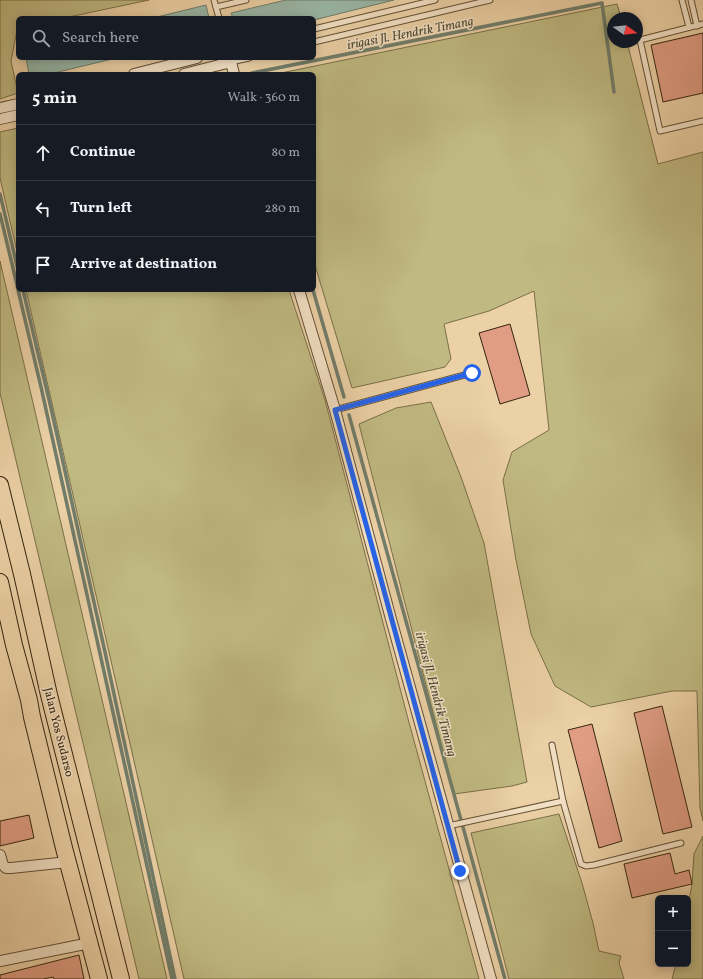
<!DOCTYPE html>
<html lang="en">
<head>
<meta charset="utf-8">
<style>
	body { margin:0; font-family:Vollkorn,serif; background:#242831; color:#f1f3f6 }
	.controls { position:absolute; right:12px; bottom:12px; display:grid; overflow:hidden; border-radius:6px; box-shadow:0 2px 10px #0003 }
	.controls button { width:36px; height:36px; display:grid; place-items:center; padding:0; border:0; border-bottom:1px solid #363941; background:#171b24; color:#f1f3f6; font:20px sans-serif }
	.compass { position:absolute; left:607px; top:12px; width:36px; height:36px; border-radius:50%; background:#171b24; box-shadow:0 2px 10px #0003; rotate:105deg }
	.stop { position:absolute; width:12px; height:12px; margin:-9px; border:3px solid #2563eb; border-radius:50%; background:#fff }
	.stop.end { background:#2563eb; border-color:#fff; box-shadow:0 1px 4px #0008 }
	.list { margin:0; padding:0; list-style:none }
	h2 { display:flex; justify-content:space-between; align-items:center; height:52px; margin:0; padding:0 16px; font-size:17px }
	h2 small { font-size:13px; font-weight:400; color:#9ea1a6 }
	.list li { display:grid; grid-template-columns:26px 1fr auto; gap:12px; align-items:center; box-sizing:border-box; height:56px; padding:0 16px; border-top:1px solid #363941 }
	.list b { display:block; font-size:15px; white-space:nowrap }
	.list em { font-size:13px; font-style:normal; color:#9ea1a6 }
	.icon { flex:none; width:22px; height:22px; fill:none; stroke:currentColor; stroke-width:2; stroke-linecap:round; stroke-linejoin:round }
	.map { position:relative; flex:none; width:703px; height:979px; overflow:hidden }
	.search { position:absolute; background:#171b24; box-shadow:0 2px 10px #0003; left:16px; top:16px; width:300px; height:44px; display:flex; align-items:center; gap:10px; box-sizing:border-box; padding:0 14px; border-radius:6px; color:#9ea1a6; font-size:15px }
	.panel { position:absolute; background:#171b24; box-shadow:0 2px 10px #0003; left:16px; top:72px; width:300px; height:220px; border-radius:6px }
	.map>svg:first-child { display:block }
	.green { fill:#c0b981; stroke:#7a6f48 }
	.water { fill:#99b7a7; stroke:#717d6a }
	.lines { fill:none; stroke-linecap:round; stroke-linejoin:round }
	.stream { stroke:#717d6a; stroke-width:3.5 }
	.building { fill:#e09d84; stroke:#35250e }
	.lane-casing { stroke:#635034; stroke-width:7 }
	.street-casing { stroke:#635034; stroke-width:12 }
	.primary-casing { stroke:#35250e; stroke-width:18 }
	.lane { stroke:#f3e1c5; stroke-width:5 }
	.street { stroke:#f3e1c5; stroke-width:10 }
	.primary { stroke:#ecd1a6; stroke-width:16 }
	.route { stroke:#2563eb; stroke-width:5 }
	.labels { text-anchor:middle; stroke-width:3; stroke-linejoin:round; paint-order:stroke }
	.street-label { font-size:12px; fill:#35250e; stroke:#f3e1c5 }
	.water-label { font-size:13px; font-style:italic; fill:#4e4a34; stroke:#f3e1c5 }
</style>
</head>
<body>
<div class="map">
<svg width="703" height="979" viewBox="0 0 703 979">
	<rect width="100%" height="100%" fill="#ecd1a6"/>
	<filter id="stains"><feTurbulence type="fractalNoise" baseFrequency=".005" numOctaves="4"/><feColorMatrix values="0 0 0 0 .2 0 0 0 0 .09 0 0 0 0 .02 0 0 0 .5 -.17"/></filter>
	<radialGradient id="worn" r=".72"><stop offset=".6" stop-color="#630" stop-opacity="0"/><stop offset="1" stop-color="#630" stop-opacity=".3"/></radialGradient>
	<g class="green">
		<path d="M0,0H149L64,18H18V29L17,30L11,61L18,93L0,99Z"/>
		<path d="M617,4L621,18H613V42H627L658,164L703,152V821L700,808L697,691H672L591,707L555,686L531,634L516,560L503,480L512,452L549,430L534,291L489,311L444,324L451,359L445,367L352,388L314,262V74H276Z"/>
		<path d="M18,128V256L0,178V132Z"/>
		<path d="M0,261L167,979H139L0,393Z"/>
		<path d="M26,290H289L325,400L407,715L479,979H184Z"/>
		<path d="M431,402L461,477L484,543L527,782L512,786L454,794L359,424L396,408Z"/>
		<path d="M559,814L582,883L593,923L599,951L621,956L619,963L624,979H509L471,833Z"/>
		<path d="M703,836V979H672L676,964H688V906L692,884L694,854Z"/>
	</g>
	<g class="water">
		<path d="M286,0H394L314,20V18H233L231,13Z"/>
		<path d="M206,5L209,18H153Z"/>
		<path d="M26,58H116L50,74H29Z"/>
	</g>
	<g class="lines">
		<g class="stream">
			<path d="M252,74V73L602,3L614,92"/>
			<path d="M0,194L18,270"/>
			<path d="M0,214L18,289"/>
			<path d="M18,290L41,387L172,979"/>
			<path d="M23,290L51,408L105,652L175,979"/>
			<path d="M313,290L344,397"/>
			<path d="M349,415L505,979"/>
		</g>
	</g>
	<g class="building">
		<path d="M703,33V93L663,102L651,45Z"/>
		<path d="M510,324L530,395L500,404L479,333Z"/>
		<path d="M662,706L692,827L663,834L634,713Z"/>
		<path d="M592,724L622,841L599,848L568,730Z"/>
		<path d="M29,815L34,838L0,846V821Z"/>
		<path d="M670,853L675,874L689,870L692,884L632,898L624,864Z"/>
		<path d="M79,955L84,979H54L53,977L43,979H0V975Z"/>
	</g>
	<g class="lines">
		<g class="lane-casing">
			<g id="lane">
				<path d="M214,0L219,18"/>
				<path d="M682,0L689,27"/>
				<path d="M691,0L697,26"/>
				<path d="M216,7L246,0"/>
				<path d="M703,24L640,40L660,131L703,121"/>
				<path d="M314,29L435,0"/>
				<path d="M314,42L490,0"/>
				<path d="M231,62L249,58"/>
				<path d="M335,410L472,373"/>
				<path d="M552,745L563,801L581,864L586,866L594,865L681,843"/>
				<path d="M448,826L563,801"/>
			</g>
		</g>
		<g class="street-casing">
			<g id="street">
				<path d="M230,58L234,74"/>
				<path d="M134,74L197,58"/>
				<path d="M184,74L231,62"/>
				<path d="M0,108L18,104"/>
				<path d="M0,119L18,115"/>
				<path d="M299,290L335,410L391,619L491,979"/>
				<path d="M0,855L3,865L6,868H11L68,862"/>
				<path d="M0,961L90,943"/>
			</g>
		</g>
		<g class="primary-casing">
			<g id="primary">
				<path d="M0,485L22,574L49,695L121,979"/>
				<path d="M0,582L14,645L29,700L32,717L64,848L99,979"/>
			</g>
		</g>
		<use href="#lane" class="lane"/>
		<use href="#street" class="street"/>
		<use href="#primary" class="primary"/>
	</g>
	<g class="lines">
		<path class="route" d="M460,871L335,410L472,373"/>
	</g>
	<g class="labels">
		<g class="street-label">
			<text transform="translate(59 732) rotate(76)" y="4">Jalan Yos Sudarso</text>
		</g>
		<g class="water-label">
			<text transform="translate(410 32) rotate(-11)" y="5">irigasi Jl. Hendrik Timang</text>
			<text transform="translate(437 694) rotate(75)" y="5">irigasi Jl. Hendrik Timang</text>
		</g>
	</g>
	<rect width="100%" height="100%" filter="url(#stains)"/>
	<rect width="100%" height="100%" fill="url(#worn)"/>
</svg>
<div class="controls">
<button>+</button>
<button>−</button>
</div>
<svg class="compass" viewBox="-18 -18 36 36"><path d="M0-13l5 13h-10z" fill="#e53935"/><path d="M0 13l5-13h-10z" fill="#9ea1a6"/></svg>
<div class="stop" style="left:472px;top:373px"></div>
<div class="stop end" style="left:460px;top:871px"></div>
<div class="search"><svg class="icon" aria-label="search" viewBox="0 0 24 24"><circle cx="10" cy="10" r="6"/><path d="M15 15l6 6"/></svg>Search here</div>
<section class="panel">
<h2>5 min<small>Walk · 360 m</small></h2>
<ul class="list">
<li><svg class="icon" aria-label="ahead" viewBox="0 0 24 24"><path d="M12 20V5M6 11l6-6 6 6"/></svg><div><b>Continue</b></div><em>80 m</em></li>
<li><svg class="icon" aria-label="left" viewBox="0 0 24 24"><path d="M17 20v-9H6M10 6l-5 5 5 5"/></svg><div><b>Turn left</b></div><em>280 m</em></li>
<li><svg class="icon" aria-label="arrive" viewBox="0 0 24 24"><path d="M6 21V4h12l-3 4 3 4H6"/></svg><div><b>Arrive at destination</b></div></li>
</ul>
</section>
</div>
</body>
</html>
